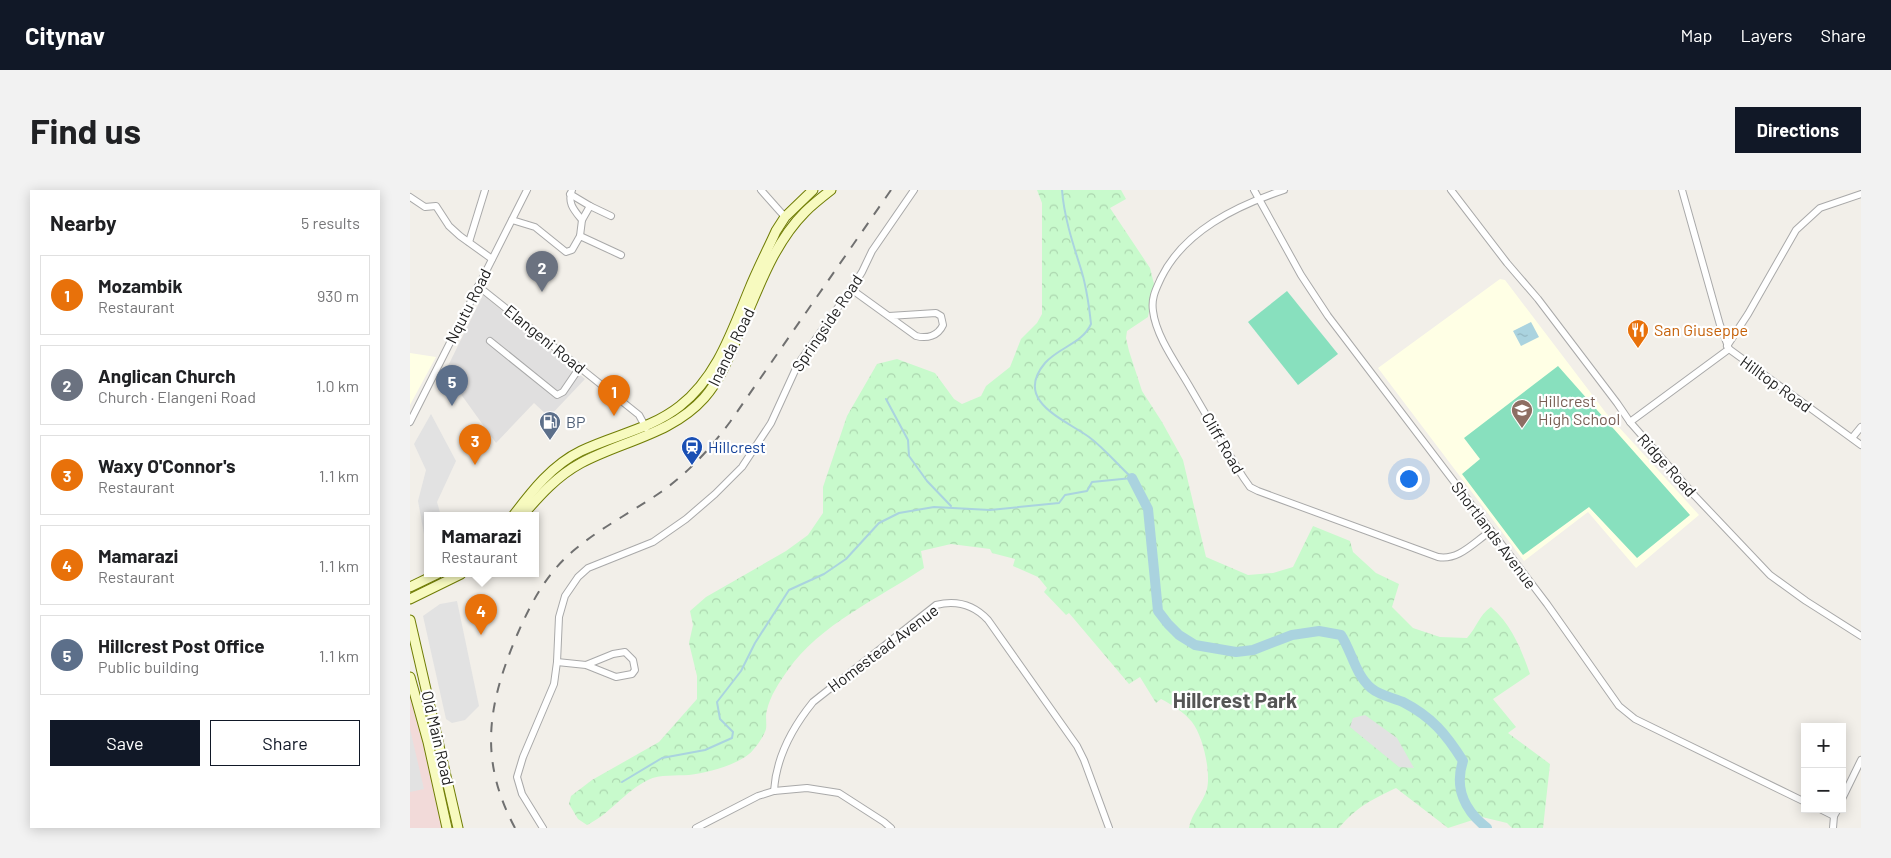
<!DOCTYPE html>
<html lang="en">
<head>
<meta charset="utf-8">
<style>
	body { margin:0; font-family:Barlow,sans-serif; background:#f2f2f2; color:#202124 }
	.controls { position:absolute; right:15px; bottom:15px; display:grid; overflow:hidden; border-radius:0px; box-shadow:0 2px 12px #0003 }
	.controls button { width:45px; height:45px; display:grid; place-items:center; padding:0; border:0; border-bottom:1px solid #e0e0e0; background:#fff; color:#202124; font:25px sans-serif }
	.you { position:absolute; left:998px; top:288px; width:18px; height:18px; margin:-12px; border:4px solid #fff; border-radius:50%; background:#1a73e8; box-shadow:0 0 0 8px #1a73e833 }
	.badge { display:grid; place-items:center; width:32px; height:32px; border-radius:50%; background:#111827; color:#fff; font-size:16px; font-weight:700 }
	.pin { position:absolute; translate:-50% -41px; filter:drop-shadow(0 1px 2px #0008) }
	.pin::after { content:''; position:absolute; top:26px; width:18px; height:15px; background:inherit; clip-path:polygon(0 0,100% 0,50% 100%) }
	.popup { position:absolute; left:14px; top:322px; width:115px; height:65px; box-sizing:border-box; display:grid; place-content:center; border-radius:0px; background:#fff; filter:drop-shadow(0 1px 4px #0005); font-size:16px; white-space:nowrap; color:#757577 }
	.popup b { font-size:19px; color:#202124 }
	.popup::after { content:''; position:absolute; left:50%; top:100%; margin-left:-10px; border:10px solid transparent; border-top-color:#fff }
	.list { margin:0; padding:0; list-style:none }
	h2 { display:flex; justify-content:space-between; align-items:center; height:65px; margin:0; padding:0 20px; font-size:21px }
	h2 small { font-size:16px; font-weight:400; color:#757577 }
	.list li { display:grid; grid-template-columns:32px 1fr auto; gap:15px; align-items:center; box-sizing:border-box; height:80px; margin:0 10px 10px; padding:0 10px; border:1px solid #e0e0e0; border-radius:0px }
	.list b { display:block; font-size:19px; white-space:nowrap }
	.list p { margin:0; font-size:16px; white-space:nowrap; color:#757577 }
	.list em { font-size:16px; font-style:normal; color:#757577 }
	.actions { display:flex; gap:10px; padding:15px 20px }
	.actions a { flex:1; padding:11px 0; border:1px solid #111827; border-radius:0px; text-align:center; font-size:18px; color:#111827 }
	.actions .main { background:#111827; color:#fff }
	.map { position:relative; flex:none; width:1451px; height:638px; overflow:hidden; border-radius:0px }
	header { display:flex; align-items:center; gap:30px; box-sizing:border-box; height:70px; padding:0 25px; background:#111827; color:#fff }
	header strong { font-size:24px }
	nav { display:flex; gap:28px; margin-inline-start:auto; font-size:18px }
	.intro { display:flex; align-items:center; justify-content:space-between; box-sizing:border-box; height:120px; padding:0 30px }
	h1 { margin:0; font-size:35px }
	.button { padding:12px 22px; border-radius:0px; background:#111827; color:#fff; font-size:18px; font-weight:700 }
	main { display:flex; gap:30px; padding:0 30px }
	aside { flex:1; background:#fff; border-radius:0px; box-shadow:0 2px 12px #0003 }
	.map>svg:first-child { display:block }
	.residential { fill:#e0dfdf }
	.commercial { fill:#f2dad9 }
	.education { fill:#ffffe5 }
	.park { fill:url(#park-crowns) }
	.pitch { fill:#88e0be }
	.parking { fill:#e2e2e2 }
	.water { fill:url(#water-ripples) }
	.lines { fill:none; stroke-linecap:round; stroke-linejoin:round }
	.stream { stroke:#aad3df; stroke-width:2 }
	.river { stroke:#aad3df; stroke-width:10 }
	.minor-casing { stroke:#a9a9a9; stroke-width:8 }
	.secondary-casing { stroke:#707d05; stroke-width:11 }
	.minor { stroke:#fff; stroke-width:6 }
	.secondary { stroke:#f7fabf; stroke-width:9 }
	.rail { stroke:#707070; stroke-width:2; stroke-dasharray:10 10; stroke-linecap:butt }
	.labels { text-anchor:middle; stroke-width:4.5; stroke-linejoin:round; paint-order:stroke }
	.street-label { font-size:16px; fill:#222; stroke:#fff }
	.food-label { font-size:16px; fill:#c56008; stroke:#fff; text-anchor:start }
	.education-label { font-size:16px; fill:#785e54; stroke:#fff; text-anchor:start }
	.service-label { font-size:16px; fill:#4e5e75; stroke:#fff; text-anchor:start }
	.transit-label { font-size:16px; fill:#164399; stroke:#fff; text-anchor:start }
	.district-label { font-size:21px; font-weight:bold; fill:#555; stroke:#fff }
</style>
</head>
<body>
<header>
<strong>Citynav</strong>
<nav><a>Map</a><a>Layers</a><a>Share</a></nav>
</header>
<div class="intro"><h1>Find us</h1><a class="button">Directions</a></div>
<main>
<aside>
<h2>Nearby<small>5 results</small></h2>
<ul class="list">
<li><span class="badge" style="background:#e8710a">1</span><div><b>Mozambik</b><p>Restaurant</p></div><em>930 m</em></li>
<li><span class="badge" style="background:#6b7280">2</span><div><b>Anglican Church</b><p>Church · Elangeni Road</p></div><em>1.0 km</em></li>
<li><span class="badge" style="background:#e8710a">3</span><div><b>Waxy O'Connor's</b><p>Restaurant</p></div><em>1.1 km</em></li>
<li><span class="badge" style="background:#e8710a">4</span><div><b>Mamarazi</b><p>Restaurant</p></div><em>1.1 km</em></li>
<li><span class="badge" style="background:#5c6f8a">5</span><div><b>Hillcrest Post Office</b><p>Public building</p></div><em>1.1 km</em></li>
</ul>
<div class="actions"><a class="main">Save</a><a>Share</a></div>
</aside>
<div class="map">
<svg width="1451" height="638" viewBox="0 0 1451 638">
	<defs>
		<pattern id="park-crowns" width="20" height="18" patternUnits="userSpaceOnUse" patternTransform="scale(1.25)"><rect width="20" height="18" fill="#c8facc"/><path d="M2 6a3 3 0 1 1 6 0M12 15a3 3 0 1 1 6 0" fill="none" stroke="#acd6af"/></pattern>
		<pattern id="water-ripples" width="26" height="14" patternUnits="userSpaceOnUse" patternTransform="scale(1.25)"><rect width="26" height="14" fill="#aad3df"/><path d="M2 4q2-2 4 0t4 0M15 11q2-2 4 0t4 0" fill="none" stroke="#92b5bf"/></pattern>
	</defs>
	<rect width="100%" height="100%" fill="#f2efe9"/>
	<path class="residential" d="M73,105L175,189L139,227L124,213L86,253L35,182Z"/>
	<path class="commercial" d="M0,487L37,638H0Z"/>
	<g class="education">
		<path d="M1090,89L1095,90L1196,223L1289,325L1226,378L1178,322L1114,371L968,178Z"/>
		<path d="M0,163L26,167L0,215Z"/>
	</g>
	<path class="park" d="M627,0H711L716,9L700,18L740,78L744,94L738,127L717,141L716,148L719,161L732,201L752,232L773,270L796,367L838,385L863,383L883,377L903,336L940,351L943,362L966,383L989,394L982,417L1003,438L1030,447L1057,448C1067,437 1069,425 1081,417C1102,435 1111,459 1120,484L1083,509L1106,537L1098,543L1140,574L1133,638H1102L1097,633L1072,627L1038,638L986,598C963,609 946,617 929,638H779C781,624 793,613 797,599C801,582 793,546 782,532C775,523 761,514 751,509L746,513L730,487L719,494L659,423L656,425L634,402L637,398L628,387L603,376L605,369L582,363L580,359L541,354L511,361L514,378C469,408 409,435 378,480C370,491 360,506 357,520C355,526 357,533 356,539C354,546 345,559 339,564C326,575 297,583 279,585C266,586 250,584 238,590C215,601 200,624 177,635L168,629L159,614L161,606L182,590L249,552L287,509V486L279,453L283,435L280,421L296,407L376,361L398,345L413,323V297L437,226L467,174L487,169L525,183L544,209L552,214L571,206L576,196L600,177L611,149L627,133L632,124V13Z"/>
	<g class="pitch">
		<path d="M877,101L928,164L888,195L838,132Z"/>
		<path d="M1148,176L1280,325L1227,368L1179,317L1113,365L1052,284L1070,269L1054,248Z"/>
	</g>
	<g class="parking">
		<path d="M21,224L46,271L27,312L31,326H17V343L14,344L8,311L16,280L4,254Z"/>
		<path d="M47,411L69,516L55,530L42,533L36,529L13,426L30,414Z"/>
		<path d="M955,525L987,548L1004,578L989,577L940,537L943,528Z"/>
		<path d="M0,539L14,599L0,602Z"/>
	</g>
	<path class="water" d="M1121,132L1129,147L1111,156L1103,141Z"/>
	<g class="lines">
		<g class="stream">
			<path d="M652,0C654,26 662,51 670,76C676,94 679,115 681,134C672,154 649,157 635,173C603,211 654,229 679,247C694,258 707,274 721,287"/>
			<path d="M476,209L498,250L499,266L517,291L541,316"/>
			<path d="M212,592L252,568L295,560L322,548L323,542L310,529L307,512L331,481L345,453L379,400L414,384L436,369L469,333L489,323L524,317L580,320L649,313L655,305L677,301L682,292L722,288"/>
		</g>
		<path class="river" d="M722,288L738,319L748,421L758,434L769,445L785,455L826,462L843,460L882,445L909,441L931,445C942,462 945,484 961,498C969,505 983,508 993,512C1022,527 1036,544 1053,571C1044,598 1055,621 1077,638"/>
		<g class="minor-casing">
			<g id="minor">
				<path d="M162,0C157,13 164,20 172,30"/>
				<path d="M351,0L375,27"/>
				<path d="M844,0L891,85L918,126L1137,414L1209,516L1225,529L1395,612"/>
				<path d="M874,0C826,16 774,41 751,88C746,99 741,108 743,121C746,147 768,176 781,199C798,228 815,258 833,287L840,297L848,301L1028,367C1049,371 1065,351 1081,341"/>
				<path d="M1041,0L1097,73L1128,109L1207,213L1220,232L1285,306L1360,385L1396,411L1451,446"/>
				<path d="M1272,0L1310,135L1319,159L1451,255"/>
				<path d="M160,4L180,16L201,26"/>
				<path d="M0,7L15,17L26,16L39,36L50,46L82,69"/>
				<path d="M102,30L125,37L156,62L162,60L170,46L211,65"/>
				<path d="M170,46L172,30L180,16"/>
				<path d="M59,52L75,0"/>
				<path d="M68,96L229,225L236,238"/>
				<path d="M441,99L506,146C517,149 528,146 533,135L531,126L526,123L479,126"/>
				<path d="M80,151L147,205L153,202L170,177"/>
				<path d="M1317,156L1338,124L1386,40L1410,18L1451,4"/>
				<path d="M0,232L117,0"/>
				<path d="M1220,232L1319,159"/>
				<path d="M1442,248L1451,237"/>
				<path d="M147,472L176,475L206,487L222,484L225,480L223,470L215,462L203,464L176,475"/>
				<path d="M364,601C366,567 382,538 403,512L526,415C546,410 564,415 578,430L667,556L674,570L699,638"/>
				<path d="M1432,609L1451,570"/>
				<path d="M1410,619L1424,626"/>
				<path d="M133,638L112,604L107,587L113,567L144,494L147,472L149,427L155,406L168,387L178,378L243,352L276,329L305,304L332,277L361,233L388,174L441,99L452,82L462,61L504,0"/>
				<path d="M286,638L348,606L364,601L397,598L429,603L474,632L481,638"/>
				<path d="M1423,638L1424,626L1428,619"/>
			</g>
		</g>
		<g class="secondary-casing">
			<g id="secondary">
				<path d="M103,326C122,301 142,275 171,261C204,245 241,239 270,216C307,187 322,141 339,100C347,80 357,61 366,41L375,27L403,0"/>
				<path d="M112,326C130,305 147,286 171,273C212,251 262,244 294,208C310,190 319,167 328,145C347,103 362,55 395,22C403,14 412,7 421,0"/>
				<path d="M0,397L27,384"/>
				<path d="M0,409L51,384"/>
				<path d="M0,430L48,638"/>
				<path d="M0,487L18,552L37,638"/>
			</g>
		</g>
		<use href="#minor" class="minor"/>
		<use href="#secondary" class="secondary"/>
		<path class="rail" d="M105,638C68,569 78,514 107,445C121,413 136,384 163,361C190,338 222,322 251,302C278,283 300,259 320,232L481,0"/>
	</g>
	<defs>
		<g id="restaurant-pin" transform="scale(1.125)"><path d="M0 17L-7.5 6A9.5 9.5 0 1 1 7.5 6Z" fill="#e8710a" stroke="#fff"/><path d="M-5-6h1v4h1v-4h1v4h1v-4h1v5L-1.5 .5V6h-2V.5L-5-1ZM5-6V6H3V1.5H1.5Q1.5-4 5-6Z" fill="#fff"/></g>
		<g id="school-pin" transform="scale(1.125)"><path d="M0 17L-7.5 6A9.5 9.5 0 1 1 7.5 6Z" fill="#8d6e63" stroke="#fff"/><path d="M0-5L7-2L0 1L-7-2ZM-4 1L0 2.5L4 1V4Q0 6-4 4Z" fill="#fff"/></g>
		<g id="fuel-pin" transform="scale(1.125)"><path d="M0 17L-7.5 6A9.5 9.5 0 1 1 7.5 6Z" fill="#5c6f8a" stroke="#fff"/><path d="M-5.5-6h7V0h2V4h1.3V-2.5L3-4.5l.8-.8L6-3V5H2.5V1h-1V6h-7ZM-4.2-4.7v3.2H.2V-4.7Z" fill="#fff"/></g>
		<g id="station-pin" transform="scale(1.125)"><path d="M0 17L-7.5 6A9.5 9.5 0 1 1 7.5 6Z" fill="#1a4fb4" stroke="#fff"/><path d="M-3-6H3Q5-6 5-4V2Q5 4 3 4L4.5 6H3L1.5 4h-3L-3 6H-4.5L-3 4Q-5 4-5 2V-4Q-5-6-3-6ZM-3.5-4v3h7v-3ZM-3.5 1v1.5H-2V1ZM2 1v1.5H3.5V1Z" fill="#fff"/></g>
	</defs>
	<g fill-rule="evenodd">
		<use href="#restaurant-pin" x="1228" y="140"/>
		<use href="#school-pin" x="1112" y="220"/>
		<use href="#fuel-pin" x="140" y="232"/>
		<use href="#station-pin" x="282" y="257"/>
	</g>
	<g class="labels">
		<g class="street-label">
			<text transform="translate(58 116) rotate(-63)" y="6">Nqutu Road</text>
			<text transform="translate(417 133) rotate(-56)" y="6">Springside Road</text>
			<text transform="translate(135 149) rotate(39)" y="6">Elangeni Road</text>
			<text transform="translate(321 157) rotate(-64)" y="6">Inanda Road</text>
			<text transform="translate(1366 194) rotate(36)" y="6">Hilltop Road</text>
			<text transform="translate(813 253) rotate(60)" y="6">Cliff Road</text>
			<text transform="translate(1257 275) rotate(48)" y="6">Ridge Road</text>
			<text transform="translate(1084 345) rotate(53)" y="6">Shortlands Avenue</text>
			<text transform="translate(473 458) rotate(-37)" y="6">Homestead Avenue</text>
			<text transform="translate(28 548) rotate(77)" y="6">Old Main Road</text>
		</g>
		<g class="food-label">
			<text x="1244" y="146">San Giuseppe</text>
		</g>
		<g class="education-label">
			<text x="1128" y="217">Hillcrest<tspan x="1128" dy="18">High School</tspan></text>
		</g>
		<g class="service-label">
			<text x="156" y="238">BP</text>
		</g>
		<g class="transit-label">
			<text x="298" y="263">Hillcrest</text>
		</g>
		<g class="district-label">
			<text x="825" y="518">Hillcrest Park</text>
		</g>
	</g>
</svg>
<div class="controls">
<button>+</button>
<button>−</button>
</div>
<div class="you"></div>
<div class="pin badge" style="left:204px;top:226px;background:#e8710a">1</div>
<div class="pin badge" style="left:132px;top:102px;background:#6b7280">2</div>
<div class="pin badge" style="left:65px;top:275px;background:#e8710a">3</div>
<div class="pin badge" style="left:71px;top:445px;background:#e8710a">4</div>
<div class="popup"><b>Mamarazi</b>Restaurant</div>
<div class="pin badge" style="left:42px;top:216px;background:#5c6f8a">5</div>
</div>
</main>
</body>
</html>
